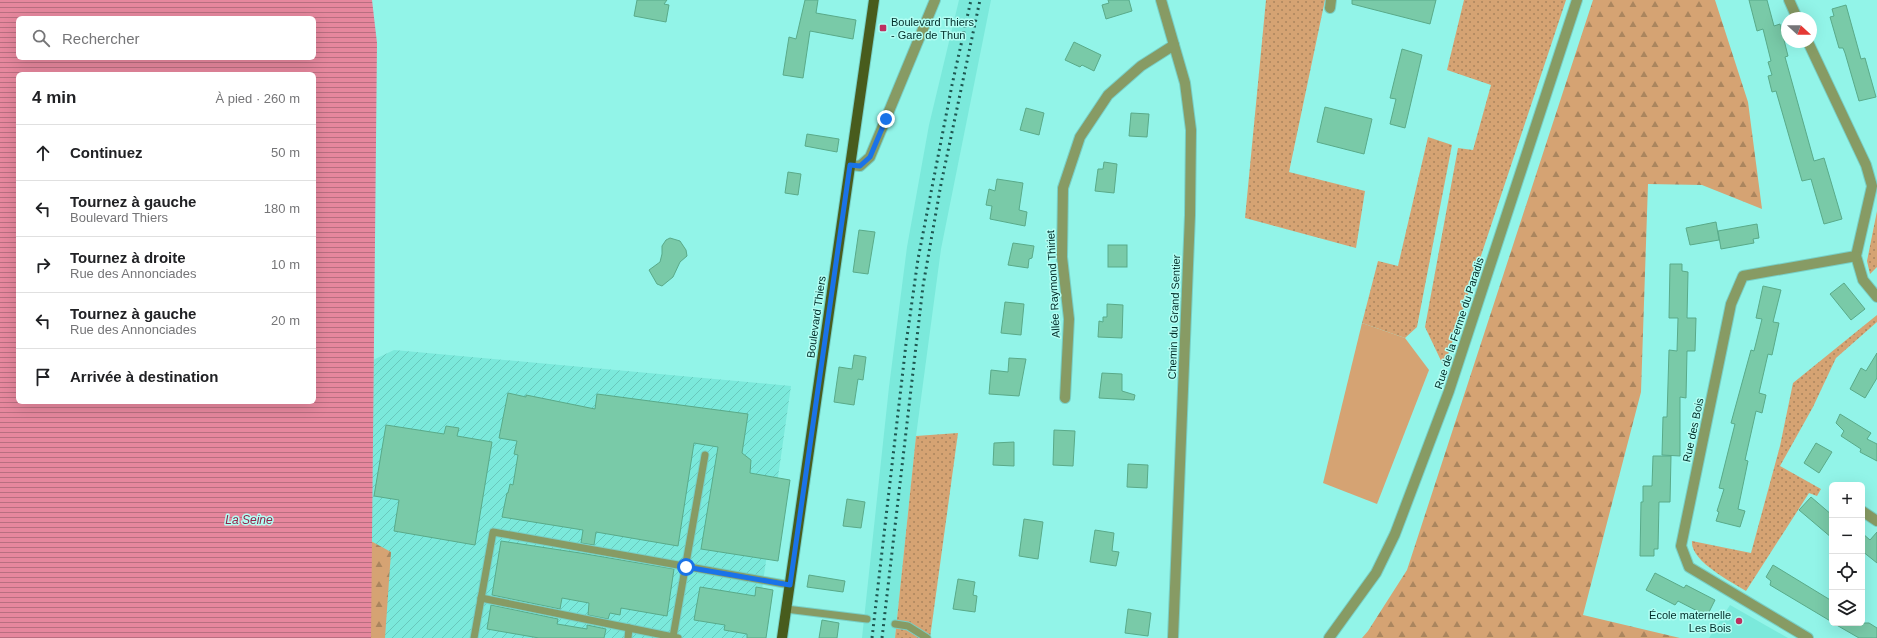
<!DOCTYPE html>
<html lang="fr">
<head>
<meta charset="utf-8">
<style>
	body { margin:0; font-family:Arial,sans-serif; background:#f2f2f2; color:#202124 }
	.controls { position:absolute; right:12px; bottom:12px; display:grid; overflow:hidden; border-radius:6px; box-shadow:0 4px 16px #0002 }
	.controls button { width:36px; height:36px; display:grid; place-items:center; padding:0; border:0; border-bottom:1px solid #e0e0e0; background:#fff; color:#202124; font:20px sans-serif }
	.compass { position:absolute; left:1781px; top:12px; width:36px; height:36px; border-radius:50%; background:#fff; box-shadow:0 4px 16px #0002; rotate:111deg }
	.stop { position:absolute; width:12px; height:12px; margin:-9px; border:3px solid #1a73e8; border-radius:50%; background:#fff }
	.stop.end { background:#1a73e8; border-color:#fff; box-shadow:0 1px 4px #0008 }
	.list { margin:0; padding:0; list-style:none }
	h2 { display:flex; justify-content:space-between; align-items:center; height:52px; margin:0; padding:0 16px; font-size:17px }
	h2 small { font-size:13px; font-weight:400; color:#757577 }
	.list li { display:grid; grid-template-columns:26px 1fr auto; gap:12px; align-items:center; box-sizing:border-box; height:56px; padding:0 16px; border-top:1px solid #e0e0e0 }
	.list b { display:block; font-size:15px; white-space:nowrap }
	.list p { margin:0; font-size:13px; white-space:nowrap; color:#757577 }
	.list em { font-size:13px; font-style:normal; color:#757577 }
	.icon { flex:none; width:22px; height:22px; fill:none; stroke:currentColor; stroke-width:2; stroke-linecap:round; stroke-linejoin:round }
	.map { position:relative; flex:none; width:1877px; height:638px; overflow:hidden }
	.search { position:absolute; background:#fff; box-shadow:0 4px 16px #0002; left:16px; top:16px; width:300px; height:44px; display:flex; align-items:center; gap:10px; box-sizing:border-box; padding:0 14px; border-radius:6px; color:#757577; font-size:15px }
	.panel { position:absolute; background:#fff; box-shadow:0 4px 16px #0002; left:16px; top:72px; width:300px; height:332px; border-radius:6px }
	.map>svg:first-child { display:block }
	.built { fill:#7be9db }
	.industrial { fill:url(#industrial-furrows) }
	.grass { fill:url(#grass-dots) }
	.forest { fill:url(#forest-firs) }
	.garden { fill:#d5a373 }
	.water { fill:url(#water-rules); fill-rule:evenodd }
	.building { fill:#79caa8; stroke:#59aa89 }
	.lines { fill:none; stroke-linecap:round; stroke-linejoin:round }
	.lane-casing { stroke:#78d0c6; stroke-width:9 }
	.street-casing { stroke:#78d0c6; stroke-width:12 }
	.primary-casing { stroke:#78d0c6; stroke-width:12 }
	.lane { stroke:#879b64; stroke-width:7 }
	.street { stroke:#879b64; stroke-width:10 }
	.primary { stroke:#485c1d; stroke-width:10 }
	.rail { stroke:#1e5650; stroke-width:3; stroke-dasharray:2 4; stroke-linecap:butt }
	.route { stroke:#1a73e8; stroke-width:5 }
	.poi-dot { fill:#bd2f60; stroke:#b2fef3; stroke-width:1.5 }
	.labels { text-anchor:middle; stroke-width:3; stroke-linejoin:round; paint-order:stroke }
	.poi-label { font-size:11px; fill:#002d29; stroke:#b2fef3; text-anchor:start }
	.street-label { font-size:11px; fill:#002d29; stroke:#b2fef3 }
	.water-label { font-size:12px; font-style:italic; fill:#922349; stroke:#b2fef3 }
</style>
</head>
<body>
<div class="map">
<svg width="1877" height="638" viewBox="0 0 1877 638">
	<defs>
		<pattern id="industrial-furrows" width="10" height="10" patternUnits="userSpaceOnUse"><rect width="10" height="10" fill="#7be9db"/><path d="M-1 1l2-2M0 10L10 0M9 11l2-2" fill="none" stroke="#69c8bc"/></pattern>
		<pattern id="grass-dots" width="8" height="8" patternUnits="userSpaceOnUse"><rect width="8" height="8" fill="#d5a373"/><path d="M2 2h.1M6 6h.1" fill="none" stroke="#aa855e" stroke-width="1.8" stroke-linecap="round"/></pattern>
		<pattern id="forest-firs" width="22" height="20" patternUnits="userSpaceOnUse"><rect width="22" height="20" fill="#d5a373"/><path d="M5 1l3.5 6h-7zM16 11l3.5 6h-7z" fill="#aa855e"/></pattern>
		<pattern id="water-rules" width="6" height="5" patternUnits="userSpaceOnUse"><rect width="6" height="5" fill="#e6879d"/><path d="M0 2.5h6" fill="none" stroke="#b86f80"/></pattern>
	</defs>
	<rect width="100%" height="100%" fill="#92f4e8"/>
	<g class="built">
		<path d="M959,0H991L941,249L916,436L895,638H862L889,387L907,247L929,125Z"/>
		<path d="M1730,605L1788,638H1709Z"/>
	</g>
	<path class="industrial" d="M394,350L791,386L755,638H371L373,360Z"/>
	<g class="grass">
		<path d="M1266,0H1325L1289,172L1365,191L1356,248L1245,218Z"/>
		<path d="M1464,0H1566L1444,367L1425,327L1458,148L1473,150L1491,85L1447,70Z"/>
		<path d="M1428,137L1452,145L1417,327L1405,338L1362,323L1378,261L1398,266Z"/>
		<path d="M1877,211V267L1870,274L1867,261Z"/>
		<path d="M1877,315V322L1836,358L1813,407L1780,466L1821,489L1817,496L1809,493L1746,591C1732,582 1690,561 1692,541L1751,553L1780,446L1793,383Z"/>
		<path d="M958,433L930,638H895L916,436Z"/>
	</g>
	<g class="forest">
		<path d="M1593,0H1715L1748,102L1762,209L1702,185L1648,184L1641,392L1583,615L1680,638H1362L1368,631L1407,570Z"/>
		<path d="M358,534L391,552L385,638H357Z"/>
	</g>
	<path class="garden" d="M1362,323L1405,338L1429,370L1377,504L1323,483Z"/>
	<path class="water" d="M0,0H372L377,43L371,638H0ZM18,18H314V58H18ZM18,74H314V402H18Z"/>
	<g class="building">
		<path d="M637,0H667L664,4L669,5L666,22L634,16Z"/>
		<path d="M805,0H818L816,13L856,20L853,39L810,31L803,78L783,75L789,37L796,39Z"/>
		<path d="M1108,0H1129L1132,11L1106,19L1102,5L1109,3Z"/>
		<path d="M1352,0H1436L1430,24L1352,4Z"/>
		<path d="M1749,0H1767L1774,26L1780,24L1788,56L1785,57L1814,161L1824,158L1842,219L1824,224L1811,179L1802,181L1776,91L1772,92L1768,76L1772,75L1768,62L1771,61L1763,29L1757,31Z"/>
		<path d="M1846,5L1861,59L1865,58L1876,97L1859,101L1845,53L1843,48H1839L1830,17L1834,16L1832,9Z"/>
		<path d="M1074,42L1101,55L1094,71L1082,65L1080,67L1065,60Z"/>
		<path d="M1402,49L1422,55L1405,128L1390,124L1396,99L1390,98Z"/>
		<path d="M1325,107L1372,119L1364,154L1317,142Z"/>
		<path d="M1026,108L1044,113L1039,135L1020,130Z"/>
		<path d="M1131,113L1149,114L1147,137L1129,136Z"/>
		<path d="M807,134L839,139L837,152L805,146Z"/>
		<path d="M1104,162L1117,164L1114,193L1095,191L1098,169H1103Z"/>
		<path d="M788,172L801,174L798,195L785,193Z"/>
		<path d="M997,179L1023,183L1019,210L1027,212L1025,226L990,219L992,206L986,205L989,189L995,191Z"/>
		<path d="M1716,222L1719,240L1690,245L1686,228Z"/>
		<path d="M1757,224L1759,238L1753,239L1754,243L1721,249L1718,231Z"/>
		<path d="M859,230L875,232L868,274L853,272Z"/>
		<path d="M670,238L680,241L686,250L687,256L680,262L673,277L662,286L657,284L649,270L660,262L662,254V246L666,240Z"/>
		<path d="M1013,243L1034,246L1032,258L1029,259L1028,268L1008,265Z"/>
		<rect x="1108" y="245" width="19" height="22"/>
		<path d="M1670,264H1682V271L1688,272L1687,318H1696L1695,351H1687L1686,398L1680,397V456L1662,455L1663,417H1667L1669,350L1677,351L1678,318H1669Z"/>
		<path d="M1844,283L1865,309L1851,320L1830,294Z"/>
		<path d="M1763,286L1781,290L1773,322L1779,323L1772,355L1768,354L1759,393L1766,395L1762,413L1756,411L1745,460L1748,461L1738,509L1745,511L1740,527L1716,521L1719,512L1717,511L1724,489L1719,488L1735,424L1731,423L1751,350L1754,351L1762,319L1756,318Z"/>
		<path d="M1005,302L1024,304L1021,335L1001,333Z"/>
		<path d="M1107,304L1123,305L1122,338L1098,337L1099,321L1103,322V317H1107Z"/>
		<path d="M1877,353V378L1865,398L1850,389L1861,368L1866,371Z"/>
		<path d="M854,355L866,357L863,380L858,379L854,405L834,402L839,367L852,369Z"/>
		<path d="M1009,358L1026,359L1019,396L989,394L991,370L1008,372Z"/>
		<path d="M1102,373L1122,374V391L1135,395L1134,400L1099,398Z"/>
		<path d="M508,393L526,397V395L595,409L597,394L748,414L742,453L751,460L750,473L790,480L778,561L701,549L718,447L694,443L678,546L596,532L594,545L581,543L583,530L502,517L507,493H508L510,484L513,485L518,455L514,454L517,441L499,438Z"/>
		<path d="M1840,414L1871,433L1867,439L1877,444V461L1860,452L1861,449L1841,436L1844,431L1836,423Z"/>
		<path d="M386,425L444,434L446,426L459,428L457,436L492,442L475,545L394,531L399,500L374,496Z"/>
		<path d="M1054,430L1075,431L1073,466L1053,465Z"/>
		<path d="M1014,442V466L993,465L994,443Z"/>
		<path d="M1816,443L1832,452L1819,473L1804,463Z"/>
		<path d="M1653,456H1671L1670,502H1659L1658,549H1654V556H1640L1641,502H1643V486H1652Z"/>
		<path d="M1128,464L1148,465L1147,488L1127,487Z"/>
		<path d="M1811,497L1832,515V538L1799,510Z"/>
		<path d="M847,499L865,502L861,528L843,526Z"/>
		<path d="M1024,519L1043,522L1038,559L1019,556Z"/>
		<path d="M1095,530L1114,533L1112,551L1119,552L1116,566L1090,562Z"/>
		<path d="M1877,532V563L1862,551V533L1870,540Z"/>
		<path d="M501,541L580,553L674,569L667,616L621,608L620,615L610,613L608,619L588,615L589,603L562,598L560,609L492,595Z"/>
		<path d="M1773,565L1832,601V622L1770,585L1771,581L1766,577Z"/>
		<path d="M1655,573L1684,588L1686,585L1715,600L1707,616L1678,601L1675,605L1646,590Z"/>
		<path d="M809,575L845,581L843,592L807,587Z"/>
		<path d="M958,579L975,582L973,595L977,596L975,612L953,609Z"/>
		<path d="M700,587L755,596L756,587L773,590L766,638H747V634L724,630L725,625L694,620Z"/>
		<path d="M491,605L558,619L557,624L587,629V625L606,629L604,638H539L487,629Z"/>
		<path d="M1128,609L1151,613L1148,636L1125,633Z"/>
		<path d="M822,620L839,623L837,638H819Z"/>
		<path d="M1833,623H1869L1877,628V638H1859Z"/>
	</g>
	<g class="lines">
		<g class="lane-casing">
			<g id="lane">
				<path d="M481,598L629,628"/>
				<path d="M786,609L867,619"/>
				<path d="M895,624L908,626L927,638"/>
				<path d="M673,637L705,455"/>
				<path d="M474,638L493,532L790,585"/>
				<path d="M628,638L629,628L678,638"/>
			</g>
		</g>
		<g class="street-casing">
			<g id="street">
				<path d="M1161,0L1185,83L1191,130L1190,215L1173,638"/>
				<path d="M1789,0L1797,18"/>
				<path d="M1330,8L1331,0"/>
				<path d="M1808,42L1866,165L1872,186L1856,256L1863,280L1877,297"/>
				<path d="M851,165L860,166L870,157L935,0"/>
				<path d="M1065,398L1069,319L1062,257L1063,188L1080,137L1108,95L1141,66L1174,45"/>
				<path d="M1862,511L1877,521"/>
				<path d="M1329,638L1376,573L1395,534L1449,391L1577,0"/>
				<path d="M1808,638L1689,567L1681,546L1731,304L1743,276L1856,256"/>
			</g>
		</g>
		<g class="primary-casing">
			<path id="primary" d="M782,638L874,0"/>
		</g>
		<use href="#lane" class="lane"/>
		<use href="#street" class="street"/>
		<use href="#primary" class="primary"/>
		<g class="rail">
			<path d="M872,638L906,344L918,259L952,85L971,0"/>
			<path d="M882,638L923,286L941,184L980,0"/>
		</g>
	</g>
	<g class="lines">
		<path class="route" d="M686,567L790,585L850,165L860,166L870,157L886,119"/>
	</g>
	<g class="poi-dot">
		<rect x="879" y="24" width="8" height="8" rx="2"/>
		<circle cx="1739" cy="621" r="4"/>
	</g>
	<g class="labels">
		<g class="poi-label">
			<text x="891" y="26">Boulevard Thiers<tspan x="891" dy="13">- Gare de Thun</tspan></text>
			<text x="1731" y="619" text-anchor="end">École maternelle<tspan x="1731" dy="13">Les Bois</tspan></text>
		</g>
		<g class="street-label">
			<text transform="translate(1053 284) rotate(-93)" y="4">Allée Raymond Thiriet</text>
			<text transform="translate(816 317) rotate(-82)" y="4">Boulevard Thiers</text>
			<text transform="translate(1174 317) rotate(-88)" y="4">Chemin du Grand Sentier</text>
			<text transform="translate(1459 323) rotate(-72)" y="4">Rue de la Ferme du Paradis</text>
			<text transform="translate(1693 430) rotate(-78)" y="4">Rue des Bois</text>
		</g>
		<g class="water-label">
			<text x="249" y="524">La Seine</text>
		</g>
	</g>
</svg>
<div class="controls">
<button>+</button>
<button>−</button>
<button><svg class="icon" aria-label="locate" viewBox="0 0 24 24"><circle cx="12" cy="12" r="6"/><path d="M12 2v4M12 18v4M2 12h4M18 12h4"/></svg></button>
<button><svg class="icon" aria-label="layers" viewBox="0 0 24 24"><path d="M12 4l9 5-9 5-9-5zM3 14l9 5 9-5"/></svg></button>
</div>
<svg class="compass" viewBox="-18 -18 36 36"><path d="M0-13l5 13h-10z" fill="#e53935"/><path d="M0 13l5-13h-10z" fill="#757577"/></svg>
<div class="stop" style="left:686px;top:567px"></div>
<div class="stop end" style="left:886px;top:119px"></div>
<div class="search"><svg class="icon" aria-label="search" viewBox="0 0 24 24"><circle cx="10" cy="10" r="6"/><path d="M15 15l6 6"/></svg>Rechercher</div>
<section class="panel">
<h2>4 min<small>À pied · 260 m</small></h2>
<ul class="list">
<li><svg class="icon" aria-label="ahead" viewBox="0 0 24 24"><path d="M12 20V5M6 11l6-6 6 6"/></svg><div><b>Continuez</b></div><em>50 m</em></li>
<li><svg class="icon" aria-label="left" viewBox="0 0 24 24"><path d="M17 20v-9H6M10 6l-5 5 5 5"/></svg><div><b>Tournez à gauche</b><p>Boulevard Thiers</p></div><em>180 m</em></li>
<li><svg class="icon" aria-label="right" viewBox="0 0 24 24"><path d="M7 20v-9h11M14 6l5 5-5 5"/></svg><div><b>Tournez à droite</b><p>Rue des Annonciades</p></div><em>10 m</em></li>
<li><svg class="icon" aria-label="left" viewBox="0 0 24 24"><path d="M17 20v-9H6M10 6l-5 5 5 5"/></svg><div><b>Tournez à gauche</b><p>Rue des Annonciades</p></div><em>20 m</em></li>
<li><svg class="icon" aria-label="arrive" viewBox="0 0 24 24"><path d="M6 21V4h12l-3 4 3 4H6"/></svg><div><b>Arrivée à destination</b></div></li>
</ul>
</section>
</div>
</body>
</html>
